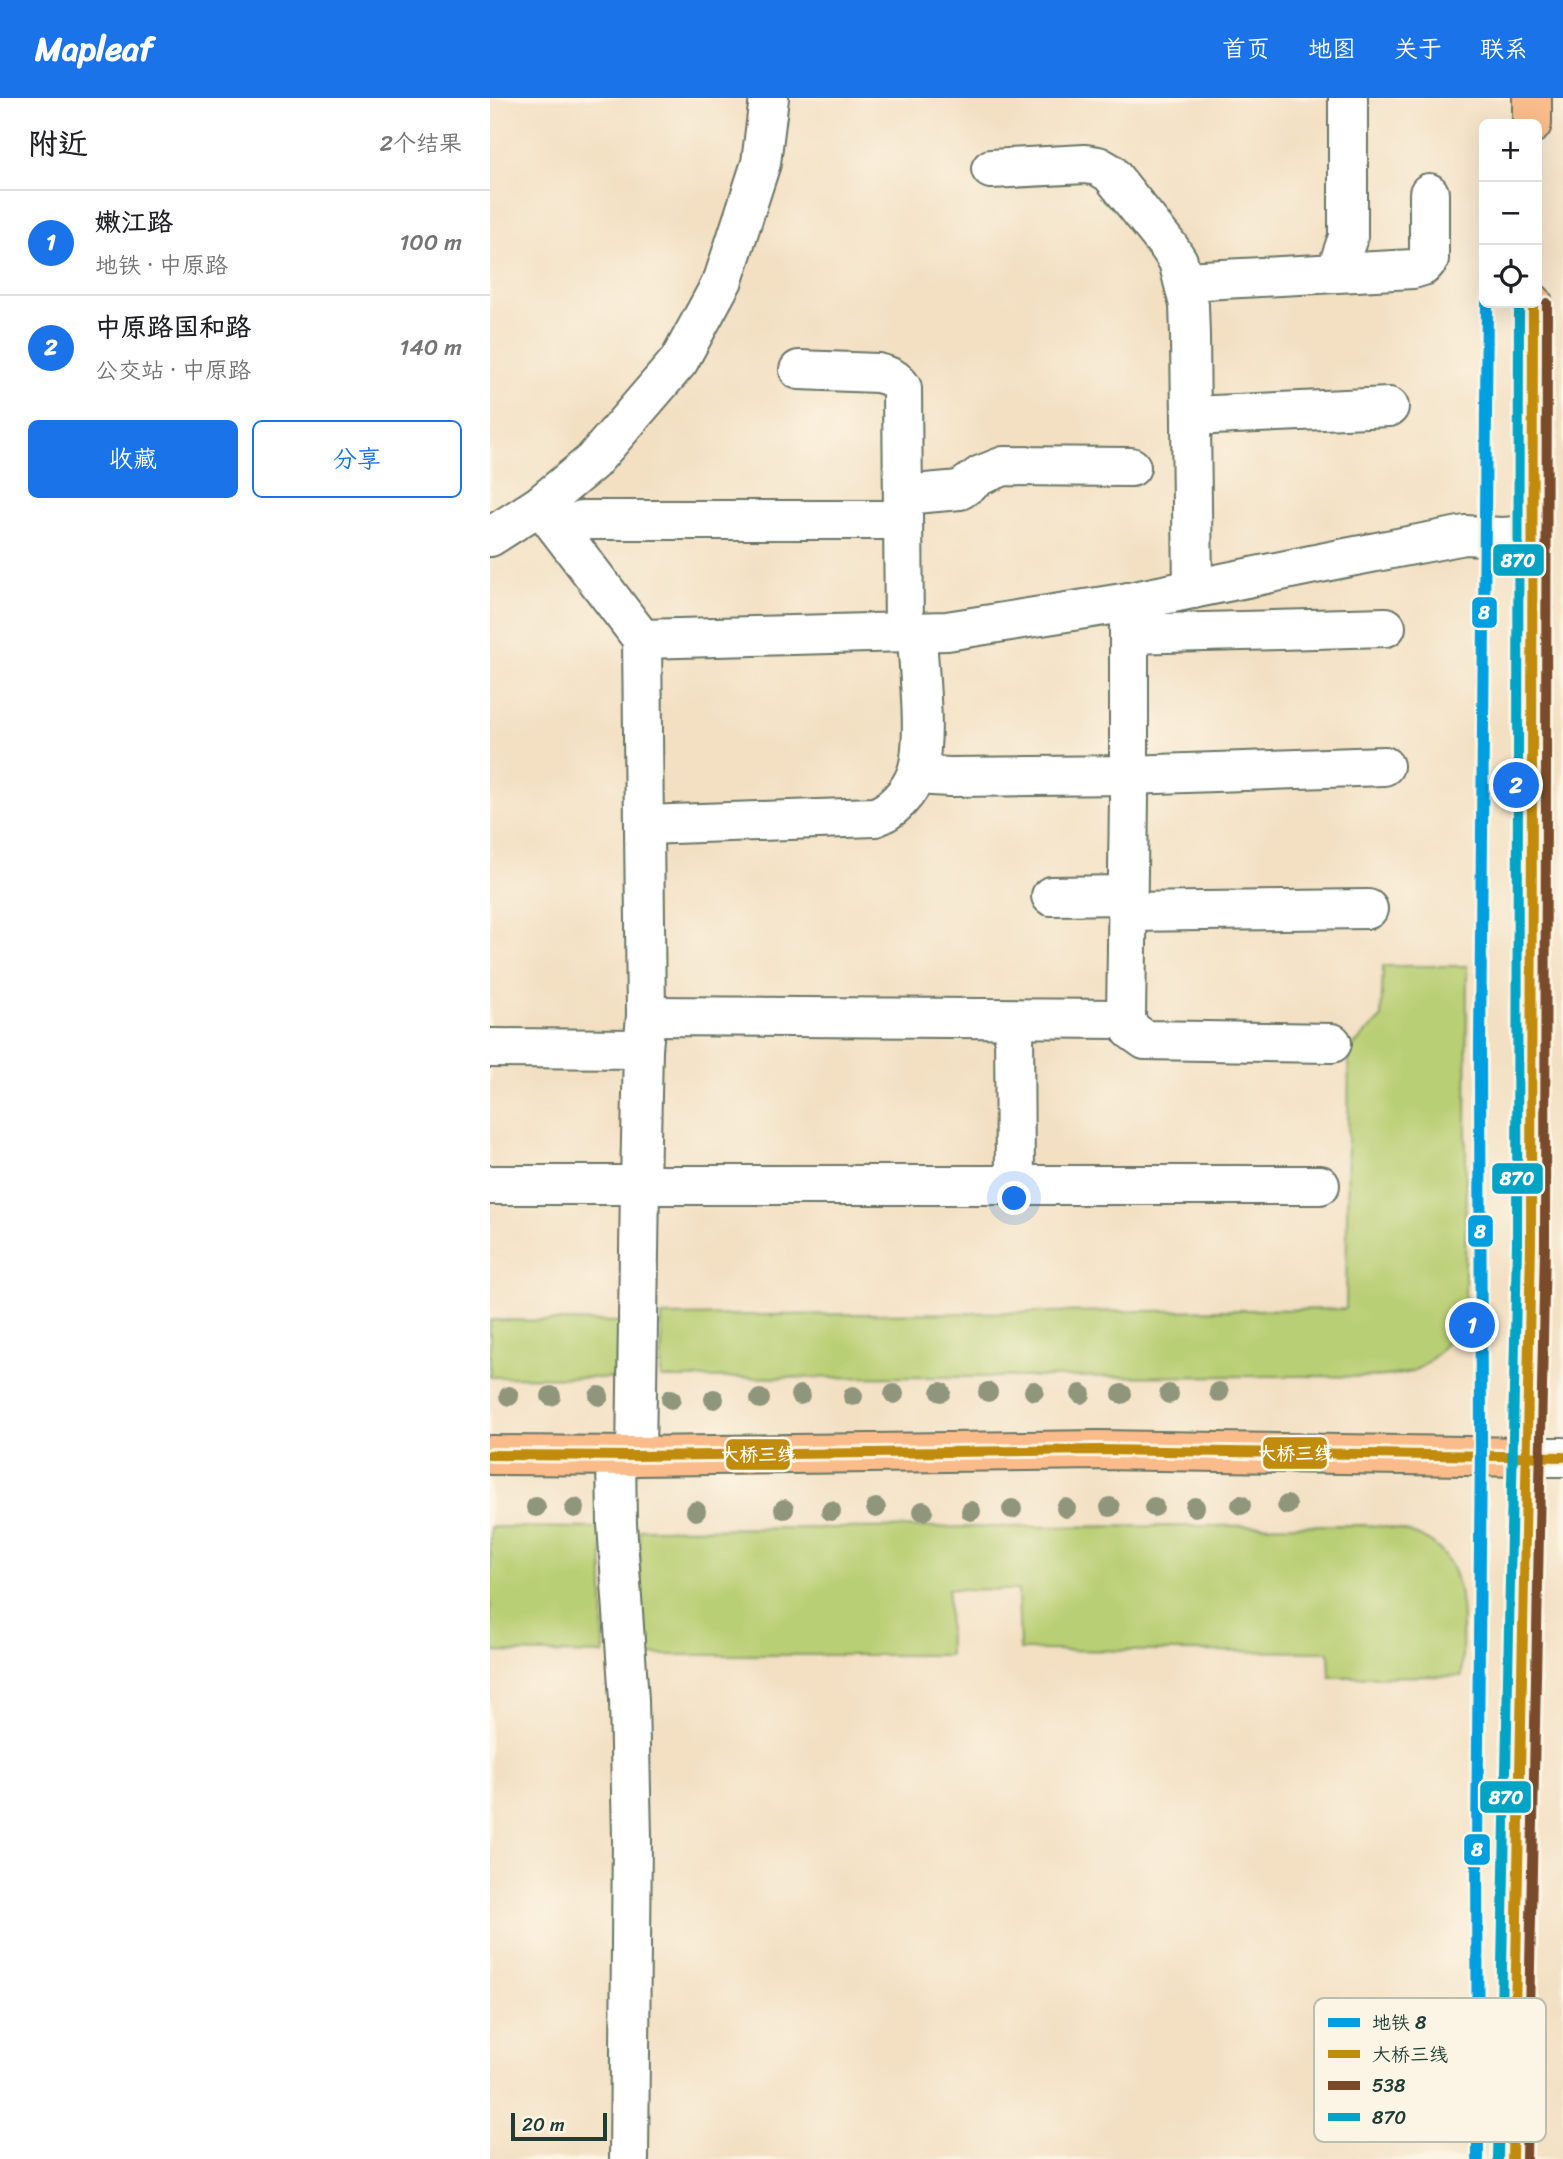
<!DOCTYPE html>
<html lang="zh">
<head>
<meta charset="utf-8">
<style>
	body { margin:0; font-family:Sriracha,"LXGW WenKai TC",sans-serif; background:#f6f6f6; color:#202124 }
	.controls { position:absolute; right:21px; top:21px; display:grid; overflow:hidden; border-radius:10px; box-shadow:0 7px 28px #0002 }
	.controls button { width:63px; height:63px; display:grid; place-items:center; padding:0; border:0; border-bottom:2px solid #e0e0e0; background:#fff; color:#202124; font:35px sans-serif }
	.scale { position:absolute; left:21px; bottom:18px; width:96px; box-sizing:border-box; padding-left:7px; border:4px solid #1f3d34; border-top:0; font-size:19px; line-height:24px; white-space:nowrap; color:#1f3d34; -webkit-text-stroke:5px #fcf5e5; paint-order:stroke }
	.you { position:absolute; left:525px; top:1101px; width:24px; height:24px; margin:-18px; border:5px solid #fff; border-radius:50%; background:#1a73e8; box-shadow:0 0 0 10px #1a73e833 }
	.badge { display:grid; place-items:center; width:46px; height:46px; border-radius:50%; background:#1a73e8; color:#fff; font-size:23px; font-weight:700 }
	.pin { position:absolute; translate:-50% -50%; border:4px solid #fff; box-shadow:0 2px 7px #0006 }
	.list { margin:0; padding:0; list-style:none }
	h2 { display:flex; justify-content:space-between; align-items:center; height:91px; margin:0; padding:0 28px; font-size:30px }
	h2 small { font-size:23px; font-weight:400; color:#757577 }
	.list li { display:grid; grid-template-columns:46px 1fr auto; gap:21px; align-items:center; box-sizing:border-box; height:105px; padding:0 28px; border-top:2px solid #e0e0e0 }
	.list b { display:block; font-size:26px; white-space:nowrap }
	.list p { margin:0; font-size:23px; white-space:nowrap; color:#757577 }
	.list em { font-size:23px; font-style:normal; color:#757577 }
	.actions { display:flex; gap:14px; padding:21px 28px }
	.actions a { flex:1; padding:16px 0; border:2px solid #1a73e8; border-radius:10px; text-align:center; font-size:24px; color:#1a73e8 }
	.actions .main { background:#1a73e8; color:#fff }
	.icon { flex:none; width:38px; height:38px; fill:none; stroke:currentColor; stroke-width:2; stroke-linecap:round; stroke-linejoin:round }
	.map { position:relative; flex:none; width:1073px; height:2061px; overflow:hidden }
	header { display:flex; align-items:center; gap:42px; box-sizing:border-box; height:98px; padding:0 35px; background:#1a73e8; color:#fff }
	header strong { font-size:33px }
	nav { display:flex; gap:38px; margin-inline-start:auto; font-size:24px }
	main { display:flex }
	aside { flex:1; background:#fff }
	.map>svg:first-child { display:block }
	.green { fill:#b9cf74; stroke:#6c8654; stroke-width:2 }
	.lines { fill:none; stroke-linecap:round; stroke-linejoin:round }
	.minor-casing { stroke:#697666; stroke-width:42 }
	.major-casing { stroke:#697666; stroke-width:42 }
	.minor { stroke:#fff; stroke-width:38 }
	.major { stroke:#f9bc8a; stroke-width:38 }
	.bus-1-casing { stroke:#fcf5e5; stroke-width:16 }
	.bus-2-casing { stroke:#fcf5e5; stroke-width:16 }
	.bus-3-casing { stroke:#fcf5e5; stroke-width:16 }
	.bus-1 { stroke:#c18c0d; stroke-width:10 }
	.bus-2 { stroke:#7a4b2a; stroke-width:10 }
	.bus-3 { stroke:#02a4c6; stroke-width:10 }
	.metro-1-casing { stroke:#fcf5e5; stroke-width:18 }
	.metro-1 { stroke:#009fdf; stroke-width:12 }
	.tree { fill:#8f967c }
	.key { fill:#fcf5e5; stroke:#babeb0; stroke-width:2 }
	.key-label { font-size:19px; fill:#1f3d34 }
	.line-badge { stroke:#fcf5e5; stroke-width:2.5 }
	.badge-label { font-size:19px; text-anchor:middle; font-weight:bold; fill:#fff }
</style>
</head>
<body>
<header>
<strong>Mapleaf</strong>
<nav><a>首页</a><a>地图</a><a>关于</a><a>联系</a></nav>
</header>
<main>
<aside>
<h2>附近<small>2个结果</small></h2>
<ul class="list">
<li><span class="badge">1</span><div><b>嫩江路</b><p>地铁 · 中原路</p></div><em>100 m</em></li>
<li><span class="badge">2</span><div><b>中原路国和路</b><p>公交站 · 中原路</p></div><em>140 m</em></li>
</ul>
<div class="actions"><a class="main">收藏</a><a>分享</a></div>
</aside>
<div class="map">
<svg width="1073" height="2061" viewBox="0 0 1073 2061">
	<rect width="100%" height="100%" fill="#fcf5e5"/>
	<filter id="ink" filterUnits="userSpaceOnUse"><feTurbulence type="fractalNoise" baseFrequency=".0143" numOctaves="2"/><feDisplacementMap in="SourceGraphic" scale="14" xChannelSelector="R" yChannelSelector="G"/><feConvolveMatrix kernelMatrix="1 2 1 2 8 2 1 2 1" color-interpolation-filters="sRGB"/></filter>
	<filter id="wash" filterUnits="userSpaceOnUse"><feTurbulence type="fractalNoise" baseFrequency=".00686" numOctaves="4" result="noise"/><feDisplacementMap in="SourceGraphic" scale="28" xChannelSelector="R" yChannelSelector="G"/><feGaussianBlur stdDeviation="1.57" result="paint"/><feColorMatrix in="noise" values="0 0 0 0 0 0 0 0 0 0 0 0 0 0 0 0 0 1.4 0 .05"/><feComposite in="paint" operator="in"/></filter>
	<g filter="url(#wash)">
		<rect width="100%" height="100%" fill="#f3e0c3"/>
		<g class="green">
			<path d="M893,868H977L975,1210C964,1234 949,1262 923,1273C900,1282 840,1278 813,1278L171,1280L172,1218L856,1211L859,952L891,920Z"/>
			<path d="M0,1222L132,1224L133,1280L0,1279Z"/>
			<path d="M874,1427C982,1432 972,1494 972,1578L840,1579L839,1554L530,1552L528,1492L458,1491L459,1557H151L149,1431Z"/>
			<path d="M0,1429L112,1430L114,1556L0,1554Z"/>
		</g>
	</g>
	<g filter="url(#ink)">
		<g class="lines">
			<g class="minor-casing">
				<g id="minor">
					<path d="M501,71L595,66L608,68L620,75L679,149L688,163L699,207L700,238L703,491"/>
					<path d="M846,174L858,139V0"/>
					<path d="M694,183L923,171L933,168L939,161V95"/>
					<path d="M309,272L388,275C399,278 406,280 412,290L414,535"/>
					<path d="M701,318L899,309"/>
					<path d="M413,397L470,392L491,377L514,368L641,369"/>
					<path d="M50,407L152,541L156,918L153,951L150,1087L146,1358"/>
					<path d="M68,430L92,422H413"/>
					<path d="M0,439L50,407L102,364L189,263L233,182L271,65L279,0"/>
					<path d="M639,504V699L636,921L641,932L655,942L842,945"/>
					<path d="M639,536L896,529"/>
					<path d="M152,541L457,533L639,504L850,461L975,437L1012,439L1043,437"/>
					<path d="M426,677L459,679L639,677L894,668"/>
					<path d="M154,727L385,719C403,713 419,694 426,677C438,644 428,571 427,535"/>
					<path d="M561,798L637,797"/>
					<path d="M637,814L878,811"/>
					<path d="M156,918L636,921"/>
					<path d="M524,921L525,1087"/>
					<path d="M0,950L153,951"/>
					<path d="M0,1087H830"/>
					<path d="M126,1358L127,1426L139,1602L142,1739L139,2061"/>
					<path d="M1037,1359H1073"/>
				</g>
			</g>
			<g class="major-casing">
				<g id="major">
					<path d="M1042,0V26"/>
					<path d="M0,1357L146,1358L609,1352L1037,1359"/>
					<path d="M1022,2061L1041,1146L1043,571V205"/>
				</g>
			</g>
			<use href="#minor" class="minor"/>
			<use href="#major" class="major"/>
			<g class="bus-1-casing">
				<g id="bus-1">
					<path d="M0,1357L146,1358L609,1352L1073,1359"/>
					<path d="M1022,2061L1041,1146L1043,205"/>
				</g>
			</g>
			<g class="bus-2-casing">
				<path id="bus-2" d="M1036,2061L1055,1146L1057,205"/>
			</g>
			<g class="bus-3-casing">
				<path id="bus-3" d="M1008,2061L1027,1146L1029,205"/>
			</g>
			<use href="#bus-1" class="bus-1"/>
			<use href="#bus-2" class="bus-2"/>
			<use href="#bus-3" class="bus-3"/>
			<g class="metro-1-casing">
				<path id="metro-1" d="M988,2061L987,1744L991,1352L990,948L997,205"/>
			</g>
			<use href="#metro-1" class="metro-1"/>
		</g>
		<g class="tree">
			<circle cx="544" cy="1293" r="10"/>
			<circle cx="451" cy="1294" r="10"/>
			<circle cx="498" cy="1294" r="10"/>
			<circle cx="729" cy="1294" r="10"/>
			<circle cx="404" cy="1296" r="10"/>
			<circle cx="591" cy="1296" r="10"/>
			<circle cx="632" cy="1296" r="10"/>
			<circle cx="679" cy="1296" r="10"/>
			<circle cx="310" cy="1297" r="10"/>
			<circle cx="19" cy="1298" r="10"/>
			<circle cx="61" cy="1298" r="10"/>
			<circle cx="109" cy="1298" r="10"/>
			<circle cx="363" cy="1298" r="10"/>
			<circle cx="181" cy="1301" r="10"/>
			<circle cx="224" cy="1301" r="10"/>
			<circle cx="270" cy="1301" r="10"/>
			<circle cx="751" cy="1407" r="10"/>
			<circle cx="797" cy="1407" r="10"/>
			<circle cx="46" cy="1409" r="10"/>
			<circle cx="620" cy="1409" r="10"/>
			<circle cx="664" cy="1409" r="10"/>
			<circle cx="705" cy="1409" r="10"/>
			<circle cx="85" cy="1410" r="10"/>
			<circle cx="386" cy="1410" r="10"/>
			<circle cx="576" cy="1410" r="10"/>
			<circle cx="294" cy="1411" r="10"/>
			<circle cx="522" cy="1411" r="10"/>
			<circle cx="206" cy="1413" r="10"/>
			<circle cx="341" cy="1413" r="10"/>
			<circle cx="433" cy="1413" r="10"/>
			<circle cx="481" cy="1413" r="10"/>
		</g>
	</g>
	<rect x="824" y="1900" width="232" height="144" rx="10" class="key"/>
	<rect x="838" y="1920" width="32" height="9" fill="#009fdf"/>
	<rect x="838" y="1952" width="32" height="8" fill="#c18c0d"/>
	<rect x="838" y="1983" width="32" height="9" fill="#7a4b2a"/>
	<rect x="838" y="2015" width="32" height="8" fill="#02a4c6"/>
	<g class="key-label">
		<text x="882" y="1931">地铁 8</text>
		<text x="882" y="1963">大桥三线</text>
		<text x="882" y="1994">538</text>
		<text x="882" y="2026">870</text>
	</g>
	<g class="line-badge">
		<rect x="1002" y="445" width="53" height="34" rx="7" fill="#02a4c6"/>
		<rect x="981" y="498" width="27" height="33" rx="7" fill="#009fdf"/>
		<rect x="1001" y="1064" width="53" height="33" rx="7" fill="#02a4c6"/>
		<rect x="977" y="1116" width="27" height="34" rx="7" fill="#009fdf"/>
		<rect x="772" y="1338" width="66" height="34" rx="7" fill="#c18c0d"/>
		<rect x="235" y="1340" width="66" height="33" rx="7" fill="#c18c0d"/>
		<rect x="989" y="1682" width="53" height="34" rx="7" fill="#02a4c6"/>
		<rect x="973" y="1735" width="28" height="33" rx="7" fill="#009fdf"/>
	</g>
	<g class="badge-label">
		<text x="1028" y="469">870</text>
		<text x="994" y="521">8</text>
		<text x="1027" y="1087">870</text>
		<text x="990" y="1140">8</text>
		<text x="805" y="1362">大桥三线</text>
		<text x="268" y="1363">大桥三线</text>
		<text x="1016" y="1706">870</text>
		<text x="987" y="1758">8</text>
	</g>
</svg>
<div class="controls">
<button>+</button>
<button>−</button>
<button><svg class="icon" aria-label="locate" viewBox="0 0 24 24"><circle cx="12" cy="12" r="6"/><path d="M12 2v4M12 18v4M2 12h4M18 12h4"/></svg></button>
</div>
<div class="scale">20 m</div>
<div class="you"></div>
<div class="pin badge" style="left:982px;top:1227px">1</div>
<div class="pin badge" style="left:1026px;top:687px">2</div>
</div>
</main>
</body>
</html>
